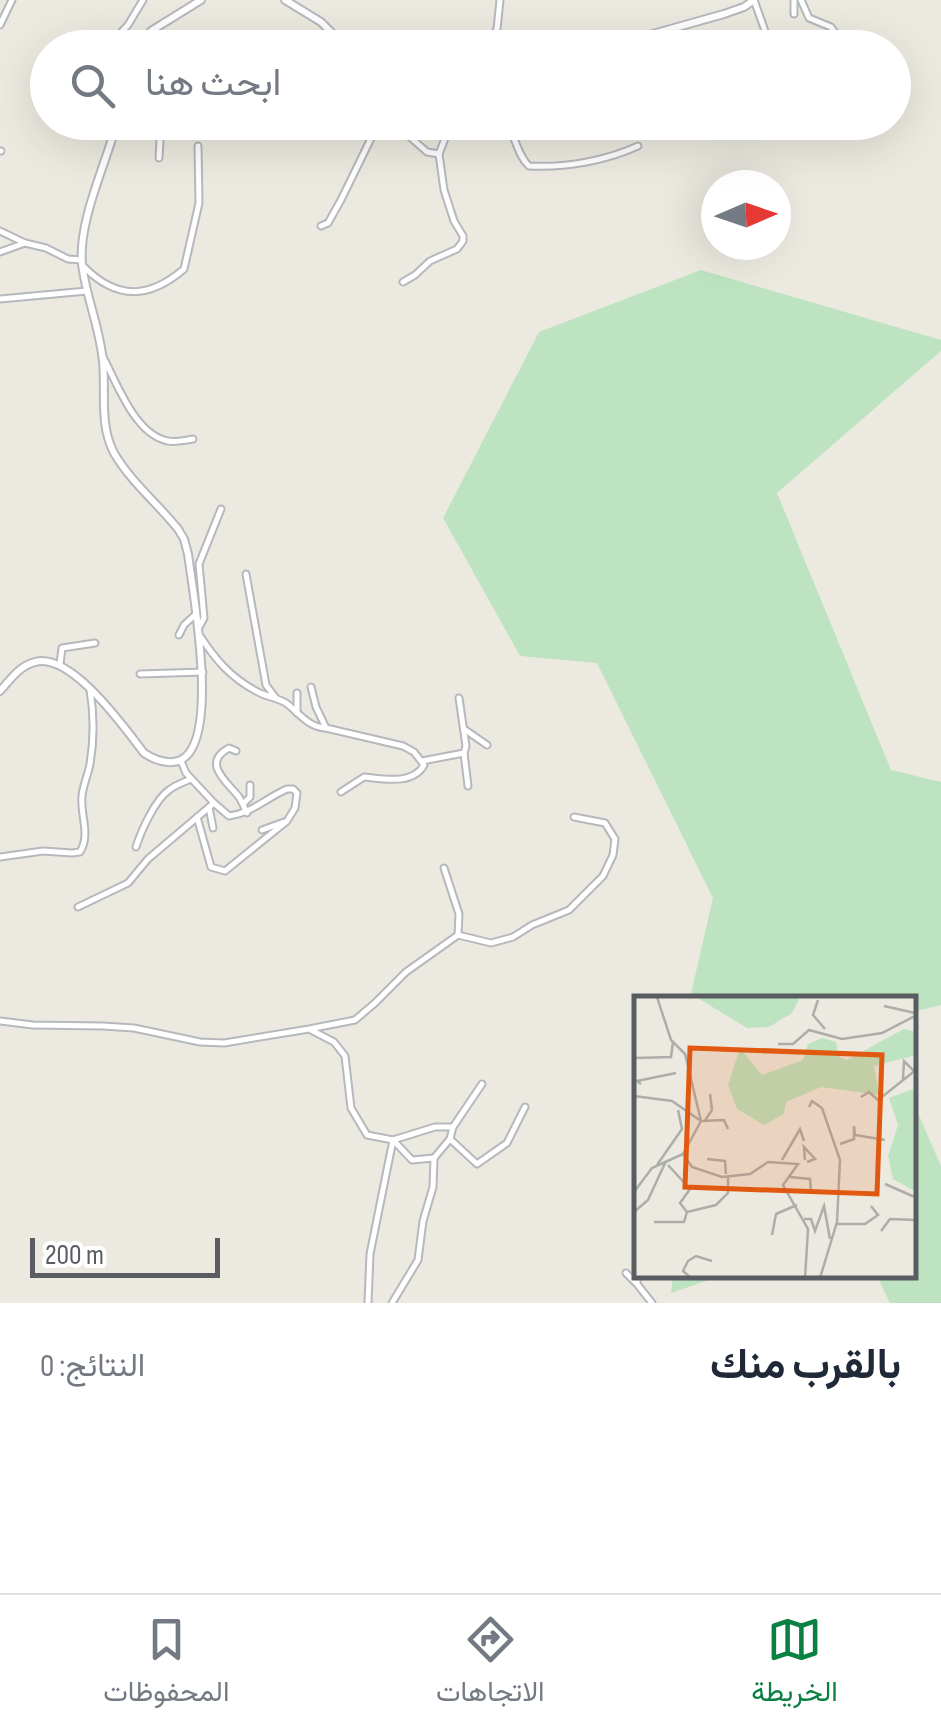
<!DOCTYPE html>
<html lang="ar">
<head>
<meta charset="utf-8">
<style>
	body { margin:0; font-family:"Sofia Sans Condensed",Vazirmatn,sans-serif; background:#f6f6f7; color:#1f2937; direction:rtl }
	.compass { position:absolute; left:701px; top:170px; width:90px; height:90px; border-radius:50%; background:#fff; box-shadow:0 10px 40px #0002; rotate:88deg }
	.scale { position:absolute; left:30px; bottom:25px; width:190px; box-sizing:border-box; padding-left:10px; border:5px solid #595c61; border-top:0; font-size:28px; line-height:35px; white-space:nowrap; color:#595c61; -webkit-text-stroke:8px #fff; paint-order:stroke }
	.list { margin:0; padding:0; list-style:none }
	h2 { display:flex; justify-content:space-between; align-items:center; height:130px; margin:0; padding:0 40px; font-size:42px }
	h2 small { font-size:32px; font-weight:400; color:#747a83 }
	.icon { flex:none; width:55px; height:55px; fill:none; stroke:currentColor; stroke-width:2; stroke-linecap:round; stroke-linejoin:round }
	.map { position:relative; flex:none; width:941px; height:1303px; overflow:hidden; direction:ltr }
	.search { position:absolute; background:#fff; box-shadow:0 10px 40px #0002; left:30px; right:30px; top:30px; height:110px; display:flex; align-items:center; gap:25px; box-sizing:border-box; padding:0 35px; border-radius:55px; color:#747a83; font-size:38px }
	.sheet { height:290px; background:#fff }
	nav { display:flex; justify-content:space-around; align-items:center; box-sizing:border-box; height:140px; border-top:2px solid #e0e1e3; background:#fff; font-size:28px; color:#747a83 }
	nav a { display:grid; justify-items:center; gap:5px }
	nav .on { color:#0b8043 }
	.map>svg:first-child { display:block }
	.green { fill:#bde3c1 }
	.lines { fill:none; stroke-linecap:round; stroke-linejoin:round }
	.minor-casing { stroke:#b6b8bd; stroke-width:9 }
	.tertiary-casing { stroke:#b6b8bd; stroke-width:10 }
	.minor { stroke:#fff; stroke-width:5 }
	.tertiary { stroke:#fff; stroke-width:6 }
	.inset-road { fill:none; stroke:#adada9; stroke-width:2.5 }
	.view { fill:#e15910; fill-opacity:0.15; stroke:#e15910; stroke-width:5 }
	.inset-edge { fill:none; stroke:#595c61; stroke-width:5 }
</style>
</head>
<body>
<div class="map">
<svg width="941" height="1303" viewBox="0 0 941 1303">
	<rect width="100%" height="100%" fill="#eceae0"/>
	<g class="green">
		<path d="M701,270L941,340V351L777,493L891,770L941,782V1005L916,1011L914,1018V998H690L713,898L597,663L520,656L443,518L539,332Z"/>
		<path d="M914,1104L941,1166V1303H890L877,1276H914Z"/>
		<path d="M673,1276H720L671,1293Z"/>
	</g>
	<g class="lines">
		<g class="minor-casing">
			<g id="minor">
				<path d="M754,0L770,45"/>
				<path d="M801,0L809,18L831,27L846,48"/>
				<path d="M794,14V0"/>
				<path d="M0,25L12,0"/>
				<path d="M106,48L128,25L143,0"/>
				<path d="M485,48L497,29L500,0"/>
				<path d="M393,122L427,152L439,154"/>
				<path d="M505,122C516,136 517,155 529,166C565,168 605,161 638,146"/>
				<path d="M0,151H1"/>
				<path d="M159,158L161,122"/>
				<path d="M321,226L328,223L341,200L379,122"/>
				<path d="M0,231L25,243L46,248L68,259L82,260"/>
				<path d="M0,252L25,243"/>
				<path d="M84,267C117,300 149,299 184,269L199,203L198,146"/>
				<path d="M403,282L415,275L430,261L457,249L463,241V236L454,221L444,190L439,154L449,128V122"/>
				<path d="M0,299L87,291"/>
				<path d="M103,357C117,383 135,435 168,441C176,443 185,440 193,439"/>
				<path d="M246,574L266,685L275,697"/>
				<path d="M198,629L204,618L199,564L221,509"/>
				<path d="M179,635L184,625L196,614"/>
				<path d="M200,636C216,660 230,677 256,691C266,697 276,697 286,703C299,713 309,728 326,728L403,746L414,752L424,765C413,785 384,779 364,777L341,792"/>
				<path d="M60,664L62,648L95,643"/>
				<path d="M140,674L203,672"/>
				<path d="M311,687L316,707L326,728"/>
				<path d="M297,693V713"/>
				<path d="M464,729L487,745"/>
				<path d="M236,751L229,748C201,763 227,782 239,797C242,802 244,807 247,813"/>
				<path d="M464,753L468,786"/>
				<path d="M422,761L464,753L466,746L459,698"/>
				<path d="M243,804L250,797V785"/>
				<path d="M209,807L213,828"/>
				<path d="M197,817L211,867L225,871L287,821L295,808L297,793L293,789H287C266,798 252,813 229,816L214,803"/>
				<path d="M262,830L284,822"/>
				<path d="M136,847C141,831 155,800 169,790C175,785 184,782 191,779"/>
				<path d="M0,857L43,851L72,853L80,852C91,834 80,816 82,796C83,785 88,775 90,764C94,740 94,714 90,690"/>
				<path d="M444,868L459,914L458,935"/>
				<path d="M78,907L128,883L148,859L214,803L186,773L181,761"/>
				<path d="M0,1021L33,1025L103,1026L134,1028L200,1042L224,1043L309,1029L355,1020L375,1003L406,972L458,935L491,943L513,937L532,925L569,910L603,876L613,855L615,839L605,823L574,817"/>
				<path d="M311,1030L334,1042L345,1056L351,1108L367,1135L393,1140L435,1127H453L450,1139L434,1158L412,1160L393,1140"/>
				<path d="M453,1127L482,1084"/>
				<path d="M450,1139L477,1164L507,1143L525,1107"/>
				<path d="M626,1273L635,1282"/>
				<path d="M637,1276V1284L652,1303"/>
				<path d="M368,1303L370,1254L393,1140"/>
				<path d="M392,1303L418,1260L423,1221L433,1187L434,1158"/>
			</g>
		</g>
		<g class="tertiary-casing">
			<g id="tertiary">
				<path d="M285,0L321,22L347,48"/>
				<path d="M138,48L151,31L201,0"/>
				<path d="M603,48L724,14L744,7L754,0"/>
				<path d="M0,691C10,680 19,666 35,662C71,652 124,727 144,753C153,759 162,763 173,762C225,758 192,588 188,554L184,539L178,529C157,503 131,482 114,453C99,425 106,391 103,362C100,328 86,297 82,264C78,221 106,164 117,122"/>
			</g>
		</g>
		<use href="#minor" class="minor"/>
		<use href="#tertiary" class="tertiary"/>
	</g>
	<g transform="translate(634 996)">
		<rect width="282" height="282" fill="#eceae0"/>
		<path d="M62,1H166L158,17L135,31L113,32ZM270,33L282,36V59L240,70L245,99L187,91L152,106L150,118L130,129L103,113L94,89L106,52L128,79L169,64L174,48L188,42L202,46L205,61L213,64ZM282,92H283L282,196L259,183L254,160L264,129L255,102Z" fill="#bde3c1"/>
		<path class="inset-road" d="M23,1L37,44L51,58L67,125L49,158M184,4L179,19L191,33M250,10L281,17M144,48H159L175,34L208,43L248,37L283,19M1,62L37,61L39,46M269,83L270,65L280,75M7,88L3,85L42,77M0,100L38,105L67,125L90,124L94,133M227,101L235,96L244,104L283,73M175,111L178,105L188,112L206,164L203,226L186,282M70,126L78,114L76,98M206,148L220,143V130L221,139L251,144M49,158L58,171L88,181L116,178L134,166L164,168L149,189L174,233L171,282M73,163L91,165L92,178M148,164L166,133L170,145M171,164L170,151L181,163L173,166M23,169L48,133L44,114M34,169L56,193L46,207L53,216M156,181L176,183L177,196M251,188L283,202M0,196L18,172L49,158M0,216L14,204L32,165M170,223H177L181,235L190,210L196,243M20,226H50L53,216L82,209L94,197V180M203,228H231L244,219L237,210M247,235L256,223L283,224M138,239L142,218L163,209M57,282L49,275L54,265L62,260L78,265"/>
		<path class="view" d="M56,52L248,59L243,198L51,191Z"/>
		<rect width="282" height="282" class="inset-edge"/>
	</g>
</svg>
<svg class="compass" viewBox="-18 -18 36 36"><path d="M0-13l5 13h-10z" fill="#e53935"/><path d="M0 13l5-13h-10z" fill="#747a83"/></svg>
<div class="scale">200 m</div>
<div class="search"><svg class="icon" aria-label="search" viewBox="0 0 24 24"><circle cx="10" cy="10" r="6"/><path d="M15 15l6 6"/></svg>ابحث هنا</div>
</div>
<section class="sheet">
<h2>بالقرب منك<small>النتائج: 0</small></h2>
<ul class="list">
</ul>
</section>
<nav>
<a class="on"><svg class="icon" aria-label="map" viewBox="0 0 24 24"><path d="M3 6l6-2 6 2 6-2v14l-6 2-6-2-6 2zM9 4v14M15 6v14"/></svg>الخريطة</a>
<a><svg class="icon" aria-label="directions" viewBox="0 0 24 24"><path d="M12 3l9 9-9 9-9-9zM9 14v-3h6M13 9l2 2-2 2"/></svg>الاتجاهات</a>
<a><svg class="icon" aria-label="saved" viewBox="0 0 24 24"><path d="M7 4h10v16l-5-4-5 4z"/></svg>المحفوظات</a>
</nav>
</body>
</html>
